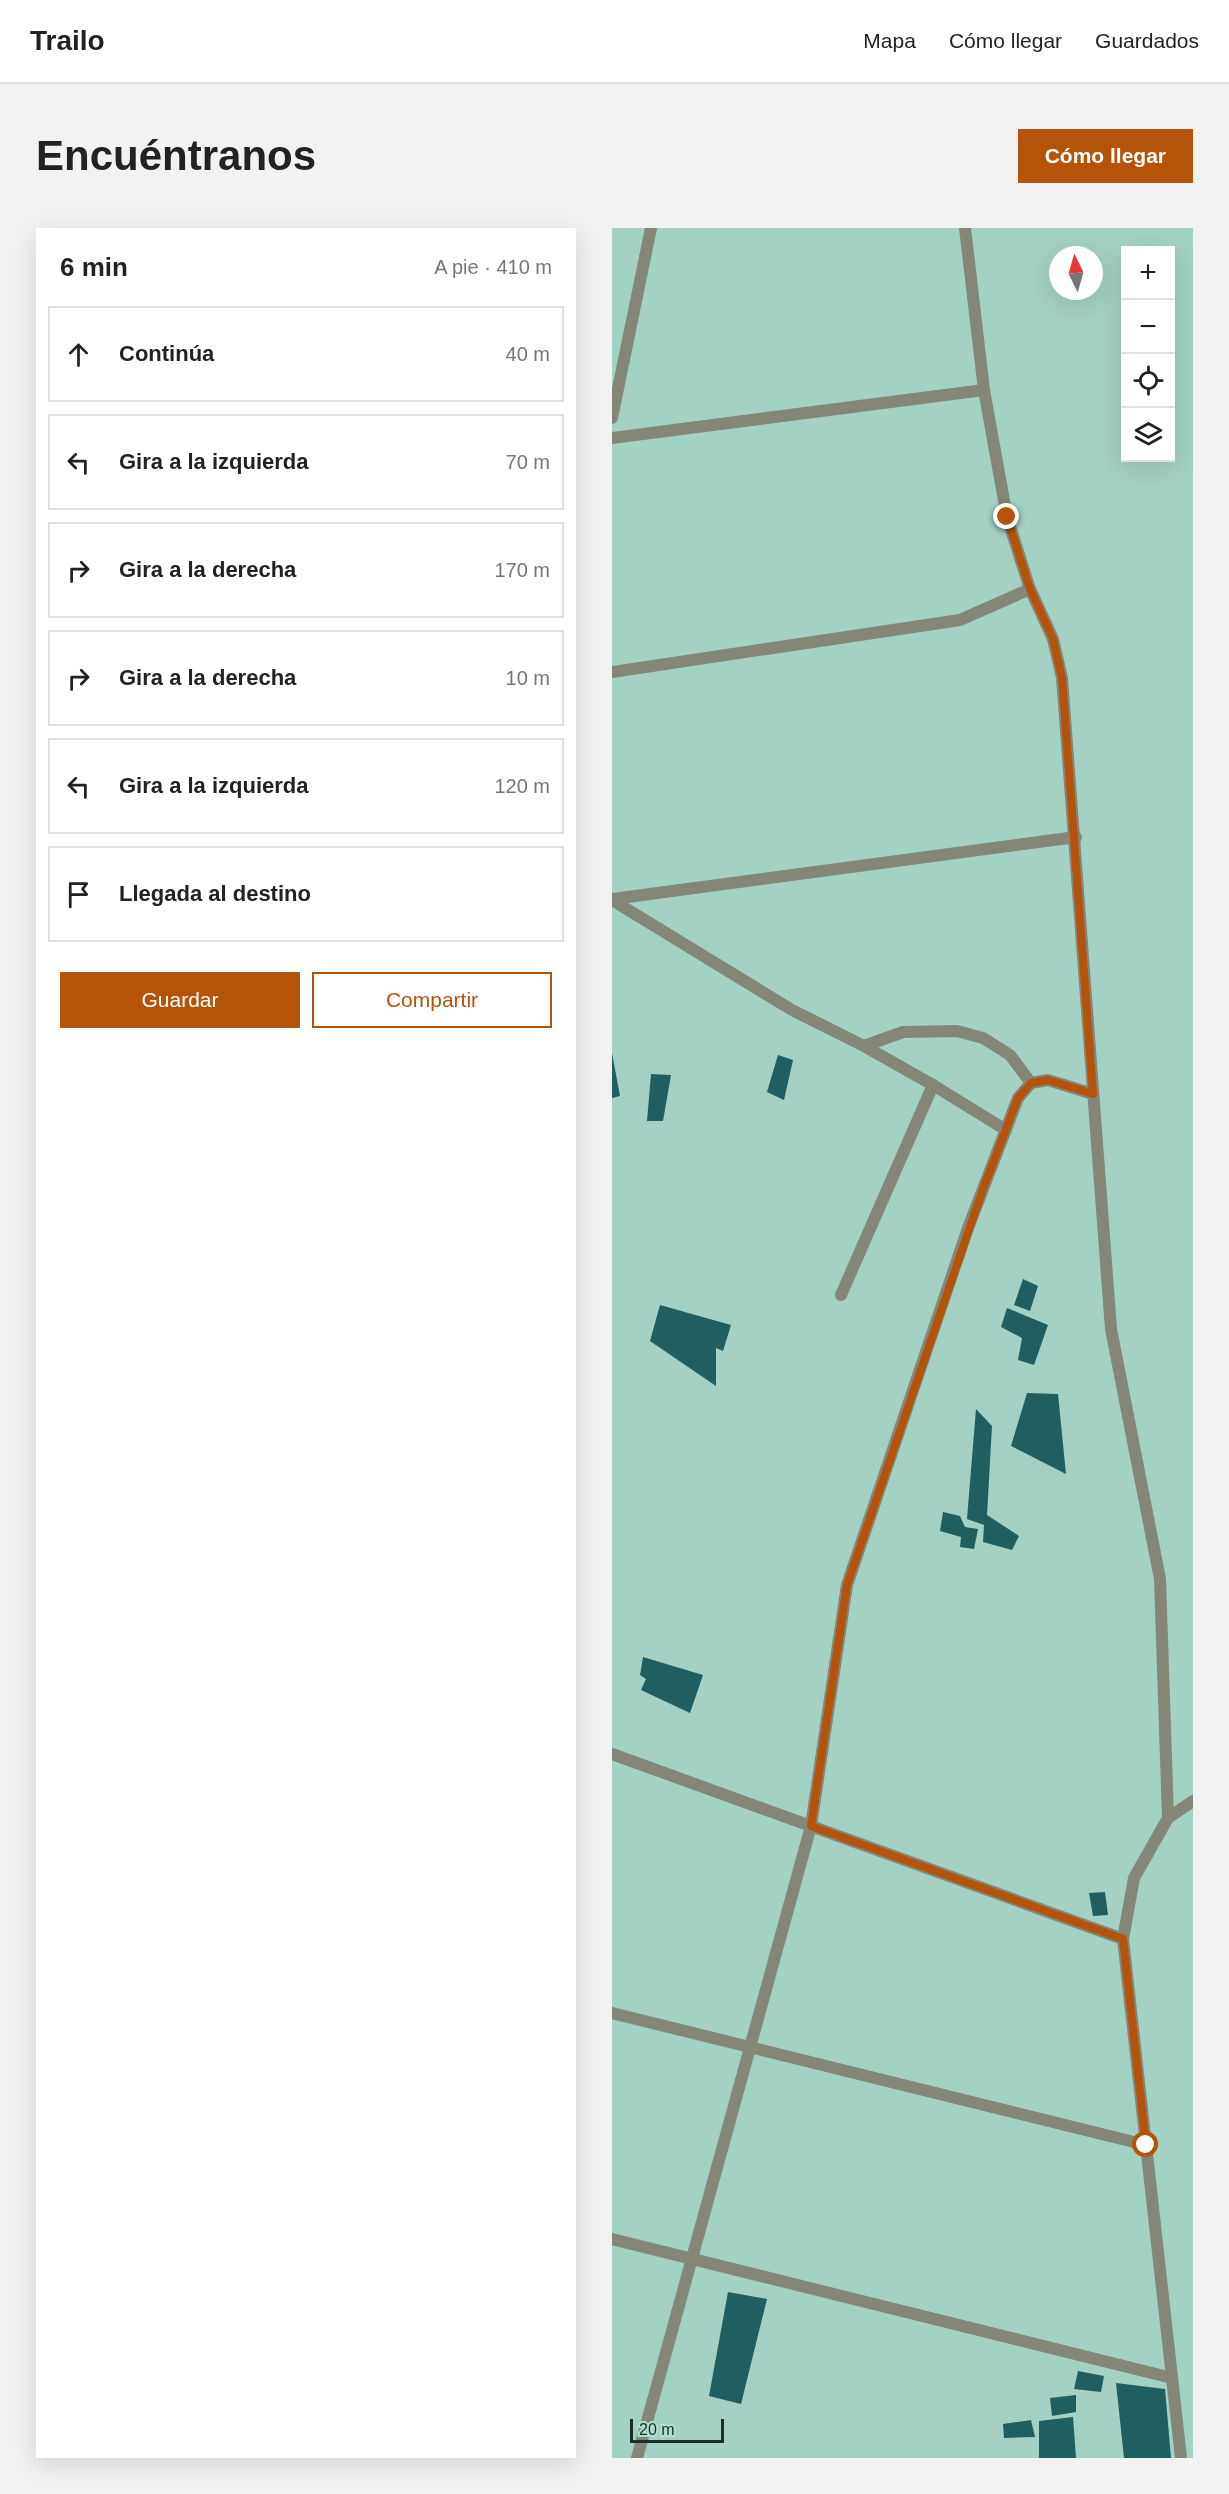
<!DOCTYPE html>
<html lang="es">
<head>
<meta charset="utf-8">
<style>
	body { margin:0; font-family:Helvetica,sans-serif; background:#f2f2f2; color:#222 }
	.controls { position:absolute; right:18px; top:18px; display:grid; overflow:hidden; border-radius:0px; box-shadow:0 6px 24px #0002 }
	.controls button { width:54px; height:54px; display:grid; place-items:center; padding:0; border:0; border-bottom:2px solid #e0e0e0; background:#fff; color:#222; font:30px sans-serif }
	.compass { position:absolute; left:437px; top:18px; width:54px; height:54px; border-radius:50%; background:#fff; box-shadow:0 6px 24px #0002; rotate:355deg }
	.scale { position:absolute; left:18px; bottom:15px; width:94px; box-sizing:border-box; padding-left:6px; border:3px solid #1c2e29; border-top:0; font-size:16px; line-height:21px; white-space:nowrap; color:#1c2e29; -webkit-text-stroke:4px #b0ded0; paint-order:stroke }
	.stop { position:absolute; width:18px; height:18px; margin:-14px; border:4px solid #b45309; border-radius:50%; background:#fff }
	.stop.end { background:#b45309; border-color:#fff; box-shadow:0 2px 6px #0008 }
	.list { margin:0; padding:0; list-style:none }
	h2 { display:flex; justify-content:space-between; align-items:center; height:78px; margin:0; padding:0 24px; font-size:26px }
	h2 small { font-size:20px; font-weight:400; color:#767676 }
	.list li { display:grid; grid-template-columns:39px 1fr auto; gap:18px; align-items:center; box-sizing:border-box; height:96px; margin:0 12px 12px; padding:0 12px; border:2px solid #e0e0e0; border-radius:0px }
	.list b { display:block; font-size:22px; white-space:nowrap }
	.list em { font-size:20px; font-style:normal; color:#767676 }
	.actions { display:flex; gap:12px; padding:18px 24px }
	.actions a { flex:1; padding:14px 0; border:2px solid #b45309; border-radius:0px; text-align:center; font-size:21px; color:#b45309 }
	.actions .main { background:#b45309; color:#fff }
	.icon { flex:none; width:33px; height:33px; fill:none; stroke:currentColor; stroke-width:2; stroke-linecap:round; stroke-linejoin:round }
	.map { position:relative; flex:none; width:581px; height:2230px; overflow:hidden; border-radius:0px }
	header { display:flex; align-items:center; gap:36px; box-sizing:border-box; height:84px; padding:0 30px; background:#fff; border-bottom:2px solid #e0e0e0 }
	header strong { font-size:28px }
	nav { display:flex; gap:33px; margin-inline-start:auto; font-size:21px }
	.intro { display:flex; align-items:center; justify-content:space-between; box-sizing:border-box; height:144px; padding:0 36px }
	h1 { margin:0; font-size:42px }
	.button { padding:15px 27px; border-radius:0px; background:#b45309; color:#fff; font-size:21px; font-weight:700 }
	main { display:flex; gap:36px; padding:0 36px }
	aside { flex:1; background:#fff; border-radius:0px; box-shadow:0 6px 24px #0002 }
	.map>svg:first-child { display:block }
	.building { fill:#1f5f5f }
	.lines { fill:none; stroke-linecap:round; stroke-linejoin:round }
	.street { stroke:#848777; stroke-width:12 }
	.route { stroke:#b45309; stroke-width:8 }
</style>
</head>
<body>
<header>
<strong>Trailo</strong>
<nav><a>Mapa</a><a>Cómo llegar</a><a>Guardados</a></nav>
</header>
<div class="intro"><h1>Encuéntranos</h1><a class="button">Cómo llegar</a></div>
<main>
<aside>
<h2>6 min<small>A pie · 410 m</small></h2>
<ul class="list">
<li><svg class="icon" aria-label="ahead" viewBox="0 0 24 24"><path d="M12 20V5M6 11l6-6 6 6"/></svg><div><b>Continúa</b></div><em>40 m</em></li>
<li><svg class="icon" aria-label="left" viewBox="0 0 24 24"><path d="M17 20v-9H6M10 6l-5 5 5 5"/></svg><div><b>Gira a la izquierda</b></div><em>70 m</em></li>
<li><svg class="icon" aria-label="right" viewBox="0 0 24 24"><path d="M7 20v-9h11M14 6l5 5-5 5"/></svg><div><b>Gira a la derecha</b></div><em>170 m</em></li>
<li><svg class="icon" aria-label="right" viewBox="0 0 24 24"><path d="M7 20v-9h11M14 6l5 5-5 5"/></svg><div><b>Gira a la derecha</b></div><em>10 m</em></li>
<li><svg class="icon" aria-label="left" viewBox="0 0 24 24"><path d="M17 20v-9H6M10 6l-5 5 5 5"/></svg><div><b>Gira a la izquierda</b></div><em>120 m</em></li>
<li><svg class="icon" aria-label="arrive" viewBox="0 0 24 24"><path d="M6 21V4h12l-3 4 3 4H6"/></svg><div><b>Llegada al destino</b></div></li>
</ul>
<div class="actions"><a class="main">Guardar</a><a>Compartir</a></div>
</aside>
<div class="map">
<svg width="581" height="2230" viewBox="0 0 581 2230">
	<rect width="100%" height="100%" fill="#a3d1c3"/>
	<g class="building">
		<path d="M0,825L8,868L0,870Z"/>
		<path d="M166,827L181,832L172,872L155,864Z"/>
		<path d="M39,846L59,847L51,893H35Z"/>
		<path d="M411,1051L426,1058L418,1083L402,1077Z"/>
		<path d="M48,1077L119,1097L111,1123L104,1120V1158L38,1113Z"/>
		<path d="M395,1080L436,1097L422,1137L406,1132L410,1110L389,1099Z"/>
		<path d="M415,1165L446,1166L454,1246L399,1218Z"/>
		<path d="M364,1181L380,1198L375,1287L407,1308L400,1322L371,1314L372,1297L355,1291Z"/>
		<path d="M331,1284L348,1288L353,1299L366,1301L362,1321L348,1319L349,1309L328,1303Z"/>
		<path d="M31,1429L91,1447L78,1485L29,1462L34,1451L28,1447Z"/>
		<path d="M493,1664L496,1687L481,1688L477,1665Z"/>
		<path d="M116,2064L155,2071L129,2176L97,2168Z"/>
		<path d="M466,2143L492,2148L489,2164L462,2161Z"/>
		<path d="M504,2155L553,2161L559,2230H512Z"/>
		<path d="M464,2167V2184L440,2188L438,2170Z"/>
		<path d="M461,2189L464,2230H427V2193Z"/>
		<path d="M419,2192L423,2209L392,2210L391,2196Z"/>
	</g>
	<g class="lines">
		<g class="street">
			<path d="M353,0L372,162L395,289L418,361L441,411L450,450L499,1101L548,1351L556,1590"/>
			<path d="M0,190L39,0"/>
			<path d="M0,210L372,162"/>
			<path d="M0,444L348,392L418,361"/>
			<path d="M0,671L464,609"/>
			<path d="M0,672L180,782L252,818L321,857L394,902"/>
			<path d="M252,818L291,804L345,803L371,810L398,827L419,855"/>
			<path d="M229,1067L321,857"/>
			<path d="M0,1526L511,1711"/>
			<path d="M0,1785L534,1917"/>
			<path d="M0,2011L560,2150"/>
			<path d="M25,2230L199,1598L235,1357L356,1000L406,870L419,855L436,852L481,866"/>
			<path d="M569,2230L511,1711L522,1650L556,1590L581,1573"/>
		</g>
	</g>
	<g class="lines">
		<path class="route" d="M395,289L418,361L441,411L450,450L481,866L436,852L419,855L406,870L371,961L235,1357L199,1598L511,1711L534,1917"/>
	</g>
</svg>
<div class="controls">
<button>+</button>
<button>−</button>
<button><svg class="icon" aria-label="locate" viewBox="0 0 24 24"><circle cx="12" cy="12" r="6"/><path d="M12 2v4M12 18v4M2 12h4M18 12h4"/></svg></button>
<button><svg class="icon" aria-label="layers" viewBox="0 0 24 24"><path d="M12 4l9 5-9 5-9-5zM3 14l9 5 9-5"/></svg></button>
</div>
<svg class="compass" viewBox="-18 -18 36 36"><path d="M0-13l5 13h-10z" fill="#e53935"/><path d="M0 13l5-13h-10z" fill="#767676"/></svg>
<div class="scale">20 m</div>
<div class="stop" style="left:534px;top:1917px"></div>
<div class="stop end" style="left:395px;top:289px"></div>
</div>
</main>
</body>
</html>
